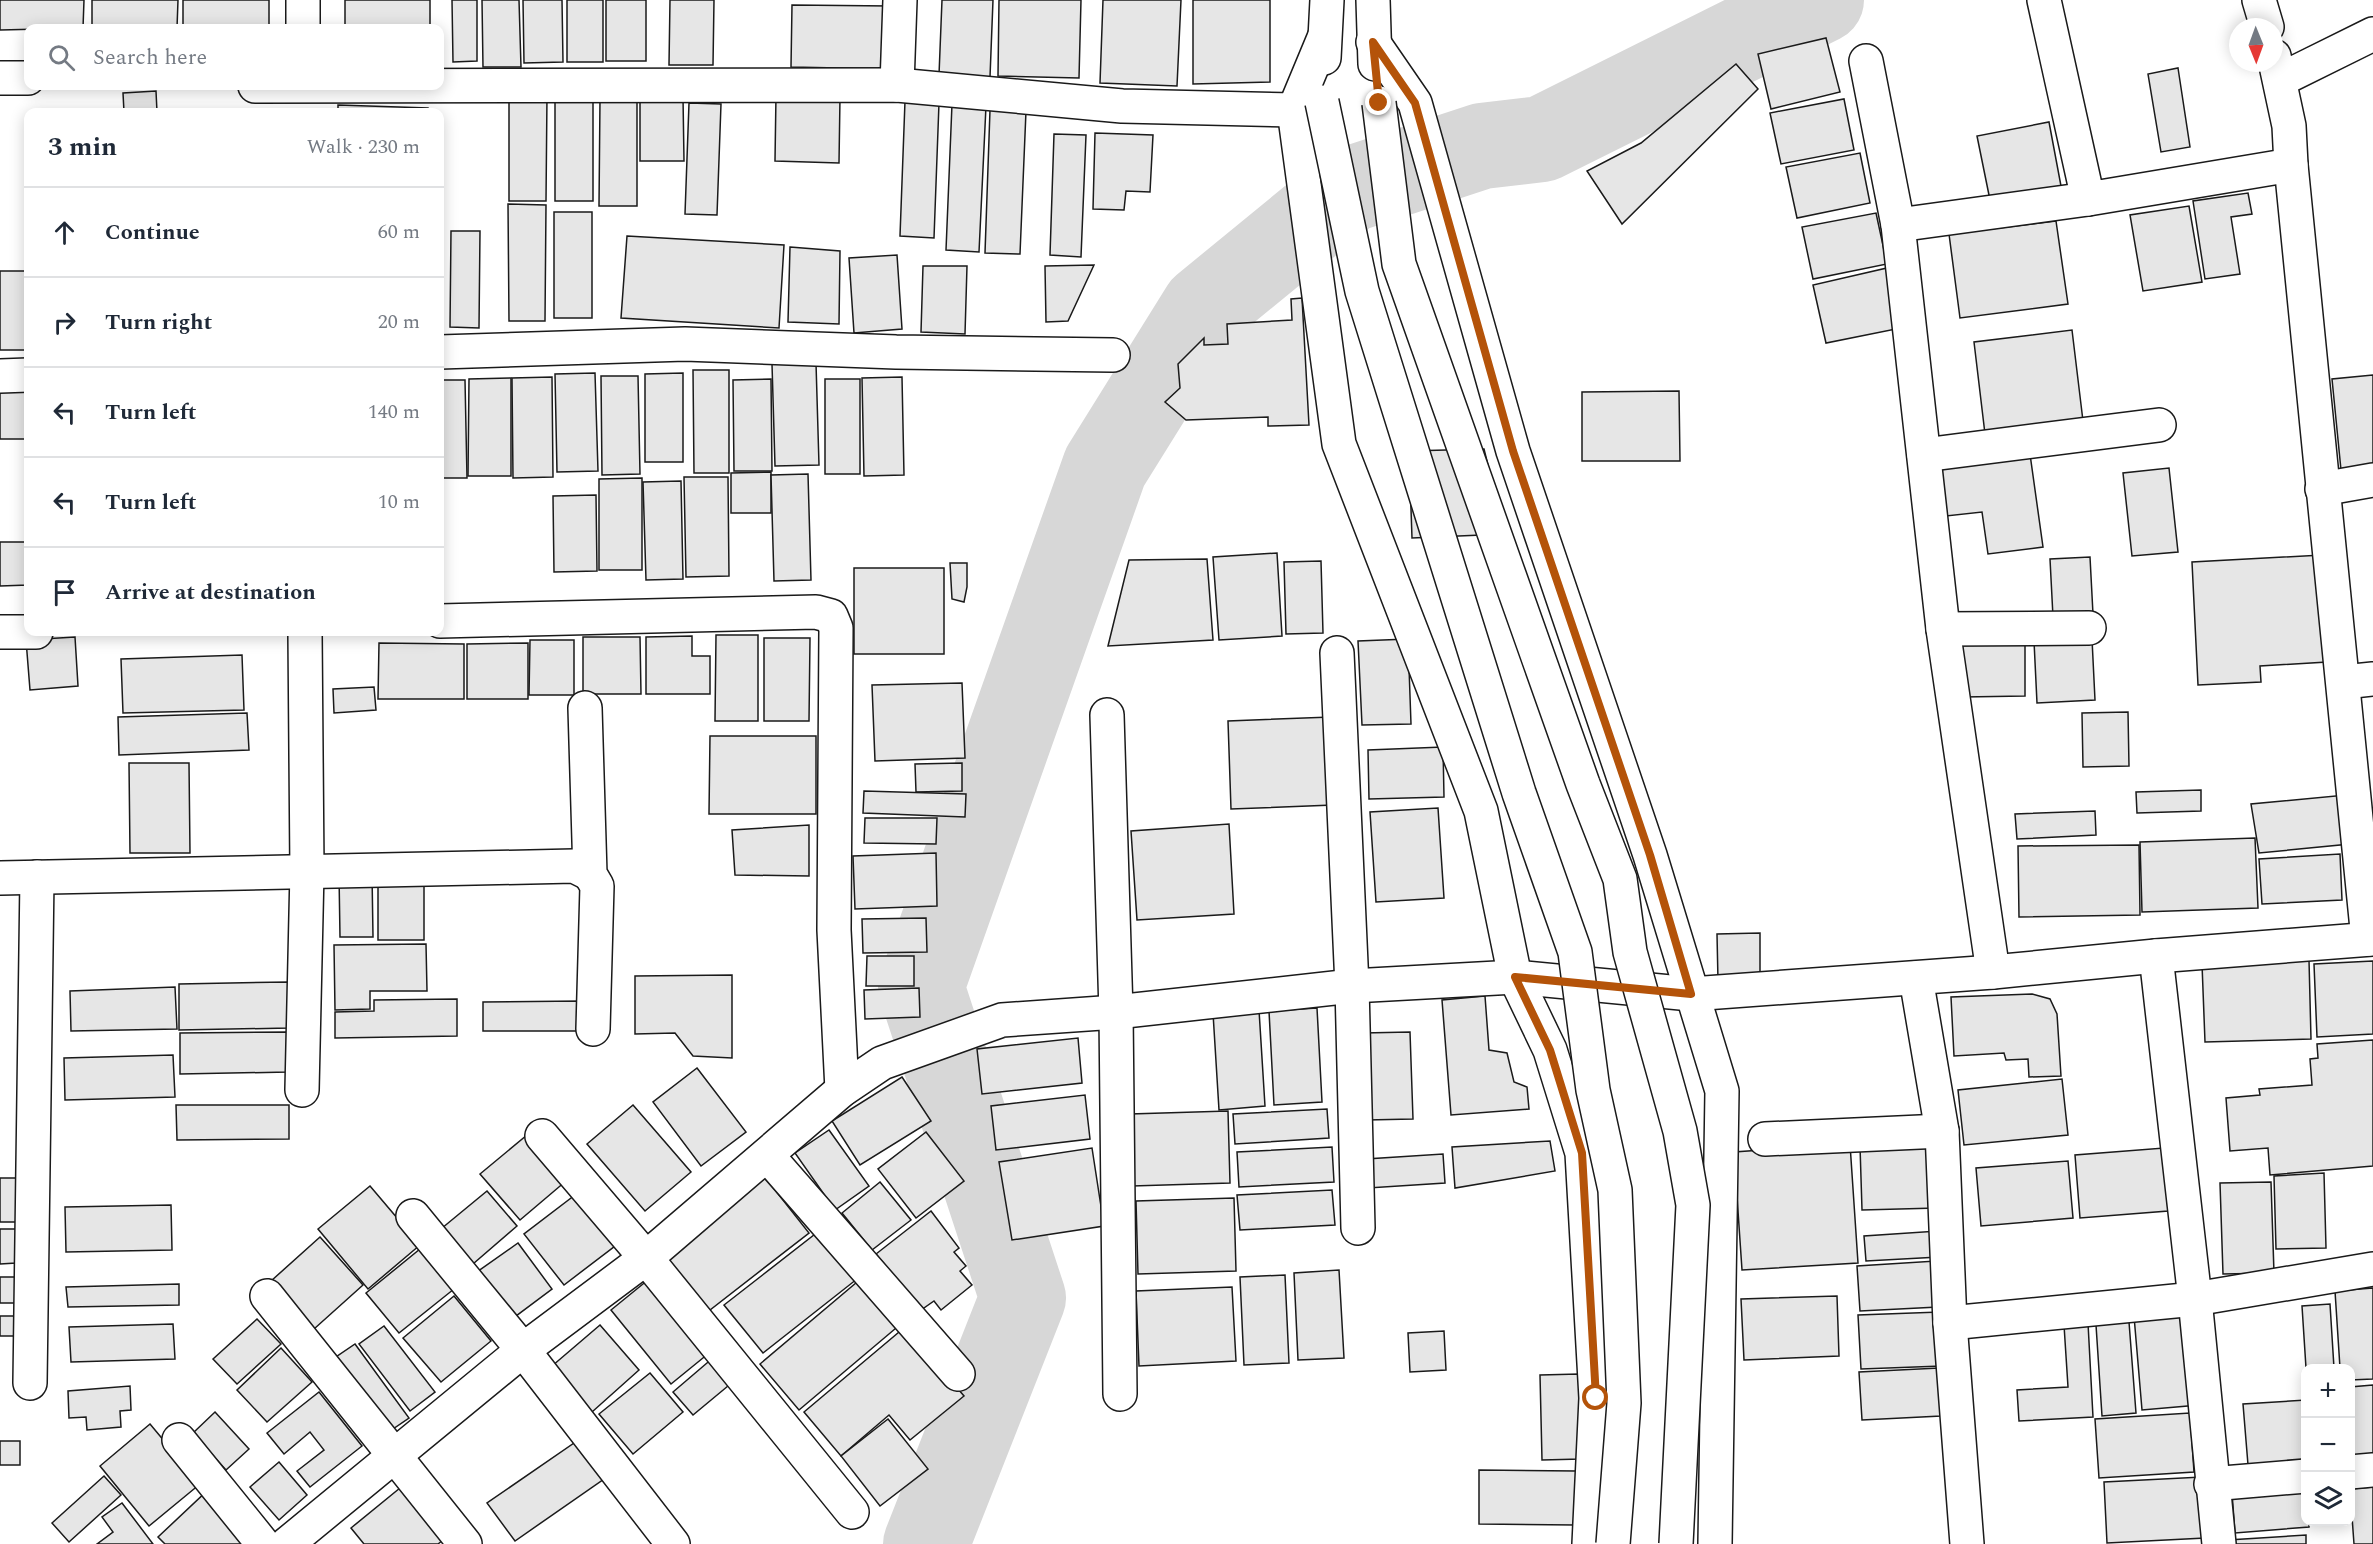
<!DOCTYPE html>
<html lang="en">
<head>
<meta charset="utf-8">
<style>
	body { margin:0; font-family:Spectral,serif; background:#f2f2f3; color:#1f2937 }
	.controls { position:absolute; right:18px; bottom:18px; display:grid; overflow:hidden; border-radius:12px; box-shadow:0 3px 15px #0003 }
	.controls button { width:54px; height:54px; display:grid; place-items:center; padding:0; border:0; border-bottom:2px solid #e0e1e3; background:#fff; color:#1f2937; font:30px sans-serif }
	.compass { position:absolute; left:2229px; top:18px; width:54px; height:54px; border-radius:50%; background:#fff; box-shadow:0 3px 15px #0003; rotate:179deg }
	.stop { position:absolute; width:18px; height:18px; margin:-14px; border:4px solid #b45309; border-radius:50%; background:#fff }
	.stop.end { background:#b45309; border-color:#fff; box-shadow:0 2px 6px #0008 }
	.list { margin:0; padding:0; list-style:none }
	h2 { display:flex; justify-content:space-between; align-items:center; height:78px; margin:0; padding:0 24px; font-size:26px }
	h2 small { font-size:20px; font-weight:400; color:#747a83 }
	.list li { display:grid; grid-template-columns:39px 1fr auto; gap:18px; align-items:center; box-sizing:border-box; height:90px; padding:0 24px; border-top:2px solid #e0e1e3 }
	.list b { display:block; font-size:22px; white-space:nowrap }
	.list em { font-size:20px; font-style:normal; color:#747a83 }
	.icon { flex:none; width:33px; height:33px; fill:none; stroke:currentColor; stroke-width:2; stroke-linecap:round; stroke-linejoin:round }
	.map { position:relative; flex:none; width:2373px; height:1544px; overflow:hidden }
	.search { position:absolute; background:#fff; box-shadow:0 3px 15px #0003; left:24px; top:24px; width:420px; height:66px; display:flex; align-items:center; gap:15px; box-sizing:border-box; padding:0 21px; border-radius:12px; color:#747a83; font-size:22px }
	.panel { position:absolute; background:#fff; box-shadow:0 3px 15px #0003; left:24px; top:108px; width:420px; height:528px; border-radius:12px }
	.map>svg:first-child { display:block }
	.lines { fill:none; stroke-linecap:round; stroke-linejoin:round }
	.river { stroke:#d7d7d7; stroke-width:86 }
	.building { fill:#e6e6e6; stroke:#1a1a1a; stroke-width:1.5 }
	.street-casing { stroke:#1a1a1a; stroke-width:36 }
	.secondary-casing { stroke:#1a1a1a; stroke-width:36 }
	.street { stroke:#fff; stroke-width:33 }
	.secondary { stroke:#fff; stroke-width:33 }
	.secondary-bridge-casing { stroke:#1a1a1a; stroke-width:36; stroke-linecap:butt }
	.secondary-bridge { stroke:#fff; stroke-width:33 }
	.route { stroke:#b45309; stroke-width:8 }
</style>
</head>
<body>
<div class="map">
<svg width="2373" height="1544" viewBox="0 0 2373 1544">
	<rect width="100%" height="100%" fill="#fff"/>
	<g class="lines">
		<path class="river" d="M926,1544L1023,1298L921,987L1105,467L1204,308L1348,190L1482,146L1542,139L1821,0"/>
	</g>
	<g class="building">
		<path d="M0,0H84L83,28L0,30Z"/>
		<path d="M92,0H178L177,28H92Z"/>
		<rect x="183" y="0" width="86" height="28"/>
		<rect x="345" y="0" width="85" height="28"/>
		<path d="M452,0H477V61L453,62Z"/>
		<path d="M482,0H519L521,67H483Z"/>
		<path d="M523,0H562L563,62L524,63Z"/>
		<rect x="567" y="0" width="36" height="62"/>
		<rect x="606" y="0" width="40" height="61"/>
		<path d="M670,0H714L713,65H669Z"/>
		<path d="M942,0H993L990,77L939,75Z"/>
		<path d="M999,0H1081L1079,78L998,76Z"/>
		<path d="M1103,0H1181L1177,86L1100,83Z"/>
		<path d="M1193,0H1270V82L1193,84Z"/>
		<path d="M792,5L890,6L888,69L791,67Z"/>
		<path d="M1826,38L1840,92L1771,109L1758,54Z"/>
		<path d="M1736,64L1758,89L1622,224L1587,171L1641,143Z"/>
		<path d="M2178,68L2190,147L2161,152L2148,74Z"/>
		<path d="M156,91L157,112H124L123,93Z"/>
		<path d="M509,94L547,95L546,201H509Z"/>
		<path d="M555,94L593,95V201H555Z"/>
		<path d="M776,95L840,97L839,163L775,161Z"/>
		<path d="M640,97H683L684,161H640Z"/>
		<path d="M600,99H637V206H599Z"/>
		<path d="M1844,99L1854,150L1781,164L1770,113Z"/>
		<path d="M905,101L939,103L934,238L900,236Z"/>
		<path d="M689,103L721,104L717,215L685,214Z"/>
		<path d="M952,104L986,106L979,252L946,250Z"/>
		<path d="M338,105L428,108V112H338Z"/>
		<path d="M990,110L1026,111L1020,254L985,253Z"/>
		<path d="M2049,122L2061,186L1990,200L1977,136Z"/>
		<path d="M1095,133L1153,135L1150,192L1126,191L1124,210L1093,209Z"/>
		<path d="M1054,134L1086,135L1081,257L1050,255Z"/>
		<path d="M1860,153L1870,203L1797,218L1786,167Z"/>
		<path d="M2248,193L2252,214L2231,217L2240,274L2205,279L2193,201Z"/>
		<path d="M508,204L546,205L545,321H509Z"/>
		<path d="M2189,206L2202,282L2143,291L2130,215Z"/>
		<rect x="554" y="212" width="38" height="106"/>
		<path d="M1876,213L1887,264L1813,279L1802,227Z"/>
		<path d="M2056,221L2068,304L1960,318L1949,234Z"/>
		<path d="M451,231H480L479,328L450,327Z"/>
		<path d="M627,236L784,245L779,328L621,318Z"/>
		<path d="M790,247L840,251L839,324L788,322Z"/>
		<path d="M897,255L902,329L854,333L849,258Z"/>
		<path d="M1094,265L1068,321L1046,322L1045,266Z"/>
		<path d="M923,266H967L965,334L921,332Z"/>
		<path d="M1887,268L1901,328L1826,343L1813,285Z"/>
		<rect x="0" y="271" width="28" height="79"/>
		<path d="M1302,298L1309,425L1268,426V417L1186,420L1165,402L1180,388L1178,364L1204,338V345L1228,344L1227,324L1292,320L1291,299Z"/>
		<path d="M2072,330L2083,421L1985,434L1974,342Z"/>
		<path d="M816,363L819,465L775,466L772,364Z"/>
		<path d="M693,370H729V473H694Z"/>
		<path d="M595,373L598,471L557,472L555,374Z"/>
		<path d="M683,373V462H645V374Z"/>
		<path d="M2373,375V467L2341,470L2332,379Z"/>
		<path d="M601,376H638L640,474L602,475Z"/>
		<path d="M552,377L553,477L513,478L512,378Z"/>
		<path d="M902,377L904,475L864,476L862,378Z"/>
		<path d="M511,378V476H468L469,379Z"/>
		<path d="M771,379L772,471H734L733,380Z"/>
		<rect x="825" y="379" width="35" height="95"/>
		<path d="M440,380H465L467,478H440Z"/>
		<rect x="0" y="390" width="28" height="49"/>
		<path d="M1679,391L1680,461H1582V392Z"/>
		<path d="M2029,447L2043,547L1988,554L1982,512L1946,516L1938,458Z"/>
		<path d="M1484,449L1505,534L1412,538L1409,451Z"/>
		<path d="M2169,468L2178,552L2132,556L2123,473Z"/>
		<path d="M771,472V513H731V473Z"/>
		<path d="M808,474L811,580L774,581L771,475Z"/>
		<path d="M684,477H728L729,576L686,577Z"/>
		<path d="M642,478V570H599V479Z"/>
		<path d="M681,481L683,579L646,580L643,482Z"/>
		<path d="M596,495L597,571L554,572L553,496Z"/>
		<path d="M0,542H28V585L0,586Z"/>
		<path d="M1277,553L1282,636L1219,640L1213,557Z"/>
		<path d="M2322,555L2327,662L2260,666L2261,682L2198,685L2192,562Z"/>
		<path d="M2090,557L2093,614L2053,617L2050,559Z"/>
		<path d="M1207,559L1213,640L1108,646L1129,560Z"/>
		<path d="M1321,561L1323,633L1286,634L1284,562Z"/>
		<path d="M950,563H967V587L964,602L952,599Z"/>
		<rect x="854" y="568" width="90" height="86"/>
		<path d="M716,635H758V721H715Z"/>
		<path d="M692,636V656H710V694H646V637Z"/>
		<path d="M75,637L78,686L30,690L26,640Z"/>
		<path d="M583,637H640L641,694H583Z"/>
		<path d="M764,638H810L809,721H764Z"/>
		<path d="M1408,639L1411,724L1362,725L1358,641Z"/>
		<path d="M2092,639L2095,700L2037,703L2034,641Z"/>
		<path d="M530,640H574V695H529Z"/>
		<path d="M1962,640H2025V696L1963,697Z"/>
		<path d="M379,643L464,644V699H378Z"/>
		<path d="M528,643V699H467V644Z"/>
		<path d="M242,655L244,710L123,713L121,659Z"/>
		<path d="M962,683L965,758L875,761L872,685Z"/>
		<path d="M374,687L376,710L334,713L333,689Z"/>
		<path d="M2128,712L2129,766L2083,767L2082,713Z"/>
		<path d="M247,713L249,750L119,755L118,717Z"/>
		<path d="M1331,717L1333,805L1231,809L1228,721Z"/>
		<path d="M710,736H816V814H709Z"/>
		<path d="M1443,747L1444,797L1369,799L1368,750Z"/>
		<path d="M129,763H189L190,853H130Z"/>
		<path d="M962,763V791L916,792L915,764Z"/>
		<path d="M2201,790V811L2137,813L2136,792Z"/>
		<path d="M864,791L966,794L965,817L863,813Z"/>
		<path d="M2346,795L2350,844L2259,853L2251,804Z"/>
		<path d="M1438,808L1444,898L1376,902L1370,812Z"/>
		<path d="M2095,811L2096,835L2017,839L2015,814Z"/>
		<path d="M865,818H937L936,844L864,843Z"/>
		<path d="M1229,824L1234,914L1137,920L1131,831Z"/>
		<path d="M809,825V876L735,875L732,830Z"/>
		<path d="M2255,838L2258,908L2142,912L2140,842Z"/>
		<path d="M2139,845L2140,915L2019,917L2018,846Z"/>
		<path d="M936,853L937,906L855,909L853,856Z"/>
		<path d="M2340,854L2342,900L2262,904L2259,859Z"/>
		<path d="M372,873L373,937H340L339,874Z"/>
		<rect x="378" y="876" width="46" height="64"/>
		<path d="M926,918L927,952L863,953L862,919Z"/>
		<path d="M1760,933V980L1718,981L1717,934Z"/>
		<path d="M426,944L427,991H370V1009L335,1010L334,945Z"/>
		<path d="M867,956H914V986H866Z"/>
		<path d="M2309,960L2311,1039L2205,1042L2202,964Z"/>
		<path d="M2373,961V1034L2317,1037L2314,964Z"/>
		<path d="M732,975V1058L693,1056L675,1033L635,1034V976Z"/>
		<path d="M288,982L289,1028L179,1030V984Z"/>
		<path d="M175,987L177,1029L71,1031L70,991Z"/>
		<path d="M919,988L920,1017L865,1019L864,990Z"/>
		<path d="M2032,994L2050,999L2057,1014L2061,1076L2029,1077L2028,1059L2006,1060L2004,1053L1954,1056L1951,997Z"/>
		<path d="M1485,996L1489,1050L1507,1053L1514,1082L1527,1087L1529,1109L1451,1115L1442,1000Z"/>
		<path d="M457,999V1036L335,1038V1012L374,1011V1000Z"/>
		<path d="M581,1001L580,1031H483V1002Z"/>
		<path d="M1317,1008L1322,1102L1274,1105L1269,1011Z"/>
		<path d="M1259,1010L1265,1106L1219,1110L1213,1013Z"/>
		<path d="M288,1032V1072L180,1074V1033Z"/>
		<path d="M1410,1032L1413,1119L1366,1120L1363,1033Z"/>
		<path d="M1078,1038L1082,1083L982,1094L977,1049Z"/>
		<path d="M2373,1040V1166L2270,1175L2268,1148L2230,1151L2226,1098L2260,1095L2259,1089L2312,1085L2310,1059L2318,1058L2317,1044Z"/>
		<path d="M173,1055L175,1097L65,1100L64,1058Z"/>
		<path d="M697,1068L746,1132L701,1166L653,1102Z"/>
		<path d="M902,1077L931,1121L860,1165L832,1121Z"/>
		<path d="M2062,1079L2068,1135L1964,1145L1958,1090Z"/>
		<path d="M1085,1095L1090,1139L996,1150L991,1106Z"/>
		<path d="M176,1105H289V1139L177,1140Z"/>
		<path d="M633,1105L691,1172L645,1211L587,1144Z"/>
		<path d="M1327,1109L1329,1138L1235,1144L1233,1114Z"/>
		<path d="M1228,1111L1230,1183L1132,1186L1130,1114Z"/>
		<path d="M829,1130L869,1186L835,1210L795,1153Z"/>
		<path d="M926,1132L964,1181L916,1218L878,1169Z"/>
		<path d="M527,1135L566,1181L520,1220L480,1174Z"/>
		<path d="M1550,1141L1555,1171L1455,1188L1452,1147Z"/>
		<path d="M1936,1143L1937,1208L1862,1210L1860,1146Z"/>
		<path d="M1850,1144L1858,1263L1742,1270L1734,1152Z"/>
		<path d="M1332,1147L1334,1182L1239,1187L1237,1152Z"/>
		<path d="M1092,1148L1104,1226L1012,1240L999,1162Z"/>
		<path d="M2164,1148L2168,1211L2080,1218L2075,1155Z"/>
		<path d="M1443,1154L1445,1183L1368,1188L1366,1159Z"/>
		<path d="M2068,1161L2073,1218L1981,1226L1976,1168Z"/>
		<path d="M2324,1173L2326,1248L2276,1249L2274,1176Z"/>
		<path d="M764,1176L809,1233L701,1317L656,1260Z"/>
		<path d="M0,1178H17L19,1222H0Z"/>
		<path d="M880,1182L911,1220L872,1250L842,1213Z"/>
		<path d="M2271,1182L2274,1273L2223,1274L2220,1183Z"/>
		<path d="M370,1186L420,1245L368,1289L318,1229Z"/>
		<path d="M1332,1190L1335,1225L1240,1230L1237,1195Z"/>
		<path d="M487,1191L517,1226L466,1270L436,1233Z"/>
		<path d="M575,1195L615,1246L564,1285L524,1234Z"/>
		<path d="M1234,1198L1236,1271L1138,1274L1136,1201Z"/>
		<path d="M171,1205L172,1250L66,1252L65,1207Z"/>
		<path d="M931,1211L959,1248L954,1252L966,1266L960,1271L972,1285L941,1310L934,1301L921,1310L876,1254Z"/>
		<path d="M0,1229H16V1263L0,1264Z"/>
		<path d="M819,1231L857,1279L763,1353L724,1305Z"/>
		<path d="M1938,1231L1939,1257L1866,1261L1864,1236Z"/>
		<path d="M320,1237L363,1285L314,1329L271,1281Z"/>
		<path d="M518,1243L552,1289L508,1322L474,1274Z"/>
		<path d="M420,1249L454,1289L399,1333L366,1293Z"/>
		<path d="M1936,1261L1938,1307L1860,1311L1857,1266Z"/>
		<path d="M1339,1270L1344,1358L1298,1360L1294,1273Z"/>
		<path d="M654,1275L714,1349L671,1384L611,1310Z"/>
		<path d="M1285,1275L1289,1363L1244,1365L1240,1277Z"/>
		<path d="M0,1277H20L21,1303H0Z"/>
		<path d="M863,1277L902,1323L799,1410L760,1364Z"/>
		<path d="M179,1284V1305L68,1307L66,1287Z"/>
		<path d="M1232,1287L1236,1361L1139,1366L1136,1291Z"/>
		<path d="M2373,1288V1379L2350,1380V1368H2340L2335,1291Z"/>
		<path d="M454,1296L491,1341L441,1382L403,1338Z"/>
		<path d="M1837,1296L1839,1356L1744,1360L1741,1299Z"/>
		<path d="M2330,1304L2334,1368H2306L2302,1306Z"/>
		<path d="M2190,1311L2199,1405L2142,1410L2134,1316Z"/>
		<path d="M1940,1312L1942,1366L1861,1369L1858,1315Z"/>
		<path d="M0,1316H20L21,1336H0Z"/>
		<path d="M257,1319L281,1344L237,1384L213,1359Z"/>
		<path d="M2129,1322L2136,1413L2102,1416L2096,1325Z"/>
		<path d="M2088,1323L2093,1417L2019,1421L2017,1390L2068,1387L2064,1325Z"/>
		<path d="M173,1324L175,1359L71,1362L69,1327Z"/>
		<path d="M600,1325L639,1370L592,1412L552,1366Z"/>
		<path d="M384,1326L435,1392L410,1411L359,1344Z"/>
		<path d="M905,1327L964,1396L910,1440L889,1415L841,1456L804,1412Z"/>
		<path d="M1444,1331L1446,1370L1410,1372L1408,1333Z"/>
		<path d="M355,1344L409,1418L387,1433L333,1359Z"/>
		<path d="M281,1348L312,1382L267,1422L237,1390Z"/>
		<path d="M714,1357L734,1381L693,1415L673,1392Z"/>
		<path d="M1939,1368L1941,1416L1862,1420L1859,1372Z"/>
		<path d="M650,1373L683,1412L633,1454L599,1414Z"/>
		<path d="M1579,1374L1581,1459L1542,1460L1540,1375Z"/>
		<path d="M2373,1385V1462L2354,1464L2350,1387Z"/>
		<path d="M130,1386L131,1410L120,1411L121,1427L87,1430L86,1417L69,1418L68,1391Z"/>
		<path d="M319,1392L362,1446L310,1487L297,1471L324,1450L310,1432L284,1454L267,1433Z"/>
		<path d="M2306,1400V1472L2249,1477L2243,1404Z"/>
		<path d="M215,1412L249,1449L226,1470L193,1433Z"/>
		<path d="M2190,1413L2194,1472L2099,1478L2095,1419Z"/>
		<path d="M888,1419L928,1469L880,1506L841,1456Z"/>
		<path d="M150,1424L200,1484L149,1526L100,1466Z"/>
		<rect x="0" y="1441" width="20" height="24"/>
		<path d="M577,1441L604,1479L515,1541L487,1503Z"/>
		<path d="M279,1462L307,1495L279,1520L250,1487Z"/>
		<path d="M1479,1470L1576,1471L1575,1525L1479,1524Z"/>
		<path d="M104,1476L121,1495L69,1542L52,1523Z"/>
		<path d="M2202,1477L2205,1538L2107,1543L2104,1482Z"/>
		<path d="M2306,1487V1522H2309V1527L2235,1533L2232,1493Z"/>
		<path d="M2373,1487V1544H2354L2350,1489Z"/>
		<path d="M400,1488L443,1540L438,1544H364L351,1528Z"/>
		<path d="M208,1490L246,1544H165L158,1537Z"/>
		<path d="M122,1503L153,1544H97L113,1532L102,1517Z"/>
		<path d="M2306,1535V1544H2228V1540Z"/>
	</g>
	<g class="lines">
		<g class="street-casing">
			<g id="street">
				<path d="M303,0V28"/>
				<path d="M2044,0L2088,199L2291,165"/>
				<path d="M2259,0L2267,27"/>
				<path d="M2274,56L2289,126L2291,165L2368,939"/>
				<path d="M1866,61L1898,225L1943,629L1993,972"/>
				<path d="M0,78H28"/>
				<path d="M2280,80L2373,34"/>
				<path d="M897,85L900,0"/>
				<path d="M255,86L897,85L1122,106L1294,110"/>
				<path d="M1898,225L2088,199"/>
				<path d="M440,352L685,344L896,352L1113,355"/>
				<path d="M0,376L28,375"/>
				<path d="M1924,455L2159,425"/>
				<path d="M2322,489L2373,480"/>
				<path d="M440,621L816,612L831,616L836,628L834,930L842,1090"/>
				<path d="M1943,629L2089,628"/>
				<path d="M0,632H36"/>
				<path d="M1337,653L1352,986L1358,1228"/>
				<path d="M2344,682L2373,679"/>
				<path d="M585,708L590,874L597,886L593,1029"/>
				<path d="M1107,715L1116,1012L1120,1394"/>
				<path d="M0,878L574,866L590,874"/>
				<path d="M2156,956L2195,1299L2219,1544"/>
				<path d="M1916,978L1942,1131L1950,1323L1967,1544"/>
				<path d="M302,1090L307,871L305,632"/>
				<path d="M542,1136L646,1258L852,1512"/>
				<path d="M1765,1139L1942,1131"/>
				<path d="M767,1155L958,1374"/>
				<path d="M413,1216L523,1350L673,1544"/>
				<path d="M267,1296L465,1544"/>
				<path d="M1950,1323L2195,1299L2373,1269"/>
				<path d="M30,1383L37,877"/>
				<path d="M179,1440L263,1544"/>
				<path d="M2350,1472L2373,1470"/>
				<path d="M2211,1484L2306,1476"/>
				<path d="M287,1544L523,1350L646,1258L842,1090L882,1063L1002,1020L1116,1012L1352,986L1515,977L1691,994L1993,972L2156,956L2373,939"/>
			</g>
		</g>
		<g class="secondary-casing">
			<g id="secondary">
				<path d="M1373,0L1375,64"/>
				<path d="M1324,38L1294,110L1339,444L1481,811L1515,977L1550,1050L1582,1153L1596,1398L1589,1544"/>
				<path d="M1373,42L1415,103L1513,451L1650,855L1722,1091L1715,1544"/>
				<path d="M1324,58L1327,0"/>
			</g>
		</g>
		<use href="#street" class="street"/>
		<use href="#secondary" class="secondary"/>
		<g class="secondary-bridge-casing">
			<g id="secondary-bridge">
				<path d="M1322,102L1362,291L1519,793L1575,952L1593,1090L1615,1190L1624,1403L1613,1544"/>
				<path d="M1379,103L1399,264L1583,784L1620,879L1630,952L1680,1131L1693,1205L1676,1544"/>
			</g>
		</g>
		<use href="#secondary-bridge" class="secondary-bridge"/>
	</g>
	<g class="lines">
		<path class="route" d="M1379,103L1373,42L1415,103L1513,451L1650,855L1691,994L1515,977L1550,1050L1582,1153L1596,1398"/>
	</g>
</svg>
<div class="controls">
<button>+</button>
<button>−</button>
<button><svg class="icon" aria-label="layers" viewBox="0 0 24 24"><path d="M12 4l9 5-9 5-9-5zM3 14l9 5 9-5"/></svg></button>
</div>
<svg class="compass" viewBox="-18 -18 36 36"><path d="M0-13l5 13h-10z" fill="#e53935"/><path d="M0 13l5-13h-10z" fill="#747a83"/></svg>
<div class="stop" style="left:1596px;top:1398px"></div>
<div class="stop end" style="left:1379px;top:103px"></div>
<div class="search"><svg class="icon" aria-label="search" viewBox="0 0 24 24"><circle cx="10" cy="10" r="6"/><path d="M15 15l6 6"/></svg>Search here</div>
<section class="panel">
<h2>3 min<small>Walk · 230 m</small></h2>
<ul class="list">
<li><svg class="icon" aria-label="ahead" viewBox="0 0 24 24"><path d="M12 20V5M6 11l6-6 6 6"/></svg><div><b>Continue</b></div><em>60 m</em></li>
<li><svg class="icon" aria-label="right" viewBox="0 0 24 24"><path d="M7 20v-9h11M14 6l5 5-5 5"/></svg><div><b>Turn right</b></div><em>20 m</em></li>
<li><svg class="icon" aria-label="left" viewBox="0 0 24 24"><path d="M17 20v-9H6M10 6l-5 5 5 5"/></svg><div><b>Turn left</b></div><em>140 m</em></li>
<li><svg class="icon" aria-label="left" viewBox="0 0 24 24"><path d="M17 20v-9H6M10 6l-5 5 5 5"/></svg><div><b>Turn left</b></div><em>10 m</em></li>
<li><svg class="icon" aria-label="arrive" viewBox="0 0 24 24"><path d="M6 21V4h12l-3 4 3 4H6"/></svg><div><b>Arrive at destination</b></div></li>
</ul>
</section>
</div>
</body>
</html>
